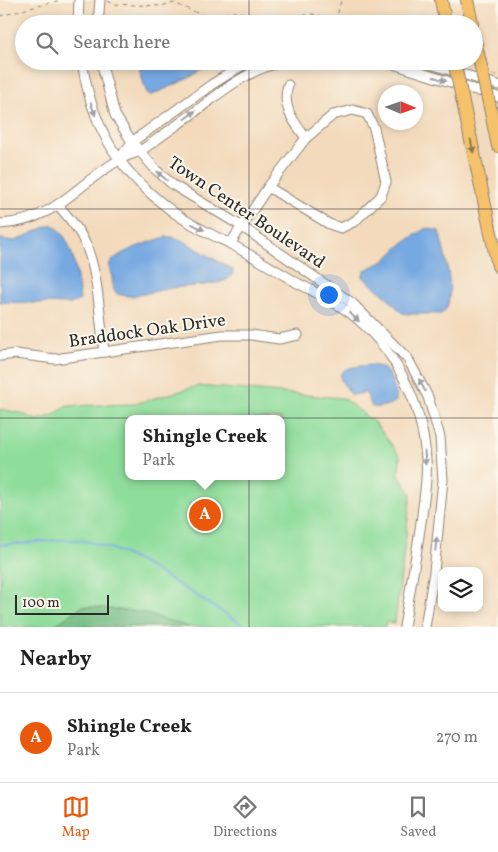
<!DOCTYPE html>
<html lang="en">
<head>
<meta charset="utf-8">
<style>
	body { margin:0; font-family:Vollkorn,serif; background:#f6f6f6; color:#222 }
	.controls { position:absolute; right:15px; bottom:15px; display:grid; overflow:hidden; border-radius:10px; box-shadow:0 2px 8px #0003 }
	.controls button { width:45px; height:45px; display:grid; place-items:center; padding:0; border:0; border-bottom:1px solid #e0e0e0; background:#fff; color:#222; font:25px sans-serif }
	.compass { position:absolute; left:378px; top:85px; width:45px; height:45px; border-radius:50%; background:#fff; box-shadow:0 2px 8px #0003; rotate:92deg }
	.scale { position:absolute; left:15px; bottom:12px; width:94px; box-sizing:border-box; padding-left:5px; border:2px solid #2b2b2b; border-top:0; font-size:14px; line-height:18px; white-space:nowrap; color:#2b2b2b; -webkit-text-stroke:4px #fbf7ec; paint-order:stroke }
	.you { position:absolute; left:328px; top:294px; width:18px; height:18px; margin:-12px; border:4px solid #fff; border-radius:50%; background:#1a73e8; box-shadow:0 0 0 8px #1a73e833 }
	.badge { display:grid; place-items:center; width:32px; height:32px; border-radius:50%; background:#ea580c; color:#fff; font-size:16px; font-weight:700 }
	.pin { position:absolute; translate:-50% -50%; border:2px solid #fff; box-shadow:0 1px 5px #0006 }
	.popup { position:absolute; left:125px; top:415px; width:160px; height:65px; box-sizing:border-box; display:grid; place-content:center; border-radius:10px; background:#fff; filter:drop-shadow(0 1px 4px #0005); font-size:16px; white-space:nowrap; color:#767676 }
	.popup b { font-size:19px; color:#222 }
	.popup::after { content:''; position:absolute; left:50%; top:100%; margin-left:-10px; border:10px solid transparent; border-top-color:#fff }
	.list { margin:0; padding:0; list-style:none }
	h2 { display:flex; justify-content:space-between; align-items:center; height:65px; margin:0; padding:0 20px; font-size:21px }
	h2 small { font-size:16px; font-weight:400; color:#767676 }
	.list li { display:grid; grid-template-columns:32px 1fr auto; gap:15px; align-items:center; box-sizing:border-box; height:90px; padding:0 20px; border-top:1px solid #e0e0e0 }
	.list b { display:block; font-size:19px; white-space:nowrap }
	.list p { margin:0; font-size:16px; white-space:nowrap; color:#767676 }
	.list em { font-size:16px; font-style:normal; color:#767676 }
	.icon { flex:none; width:28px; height:28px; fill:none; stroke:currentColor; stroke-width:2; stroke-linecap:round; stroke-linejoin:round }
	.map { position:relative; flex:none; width:498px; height:627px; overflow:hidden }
	.search { position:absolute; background:#fff; box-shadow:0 2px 8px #0003; left:15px; right:15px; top:15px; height:55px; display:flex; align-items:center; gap:12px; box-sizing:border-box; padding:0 18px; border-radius:28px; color:#767676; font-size:19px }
	.sheet { height:155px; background:#fff }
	nav { display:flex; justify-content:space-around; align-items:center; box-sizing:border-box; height:70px; border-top:1px solid #e0e0e0; background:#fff; font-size:14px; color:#767676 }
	nav a { display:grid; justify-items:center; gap:2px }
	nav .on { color:#ea580c }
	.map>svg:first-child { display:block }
	.green { fill:#8fdd9b; stroke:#5d8463; fill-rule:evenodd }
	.forest { fill:#73bc83; stroke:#4f7457 }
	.water { fill:#76a8e1; stroke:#506a86 }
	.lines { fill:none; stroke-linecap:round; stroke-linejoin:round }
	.stream { stroke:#76a8e1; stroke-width:2 }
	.minor-casing { stroke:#8f8274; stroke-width:11 }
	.highway-casing { stroke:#8f8274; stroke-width:14 }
	.path { stroke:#8f8274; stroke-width:1; stroke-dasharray:4 4; stroke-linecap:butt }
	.minor { stroke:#fff; stroke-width:9 }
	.highway { stroke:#f5c16b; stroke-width:12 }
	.highway-bridge-casing { stroke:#8f8274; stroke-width:14; stroke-linecap:butt }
	.highway-bridge { stroke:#f5c16b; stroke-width:12 }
	.oneway { fill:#a0a0a0 }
	.oneway2 { fill:#90764b }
	.grid { fill:none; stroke:#2b2b2b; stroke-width:1; stroke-opacity:0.55 }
	.labels { text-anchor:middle; stroke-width:4; stroke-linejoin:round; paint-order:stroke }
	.street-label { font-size:18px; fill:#2b2b2b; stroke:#fbf7ec }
</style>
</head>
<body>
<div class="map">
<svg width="498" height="627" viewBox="0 0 498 627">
	<rect width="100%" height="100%" fill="#fbf7ec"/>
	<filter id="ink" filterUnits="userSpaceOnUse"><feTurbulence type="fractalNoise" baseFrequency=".02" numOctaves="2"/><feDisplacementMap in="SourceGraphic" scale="10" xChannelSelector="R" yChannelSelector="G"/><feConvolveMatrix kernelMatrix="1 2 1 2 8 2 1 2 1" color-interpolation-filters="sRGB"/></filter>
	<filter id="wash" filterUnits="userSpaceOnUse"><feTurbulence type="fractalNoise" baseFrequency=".0096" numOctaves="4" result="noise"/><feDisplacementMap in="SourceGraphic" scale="20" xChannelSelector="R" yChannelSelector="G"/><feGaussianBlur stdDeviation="1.12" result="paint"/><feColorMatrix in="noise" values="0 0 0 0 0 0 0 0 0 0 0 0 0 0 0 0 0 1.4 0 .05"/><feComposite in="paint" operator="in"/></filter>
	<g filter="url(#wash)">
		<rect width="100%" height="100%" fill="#f3dabc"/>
		<path class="green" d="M198,386L343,398L375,423L400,456L399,476L411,494L395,623L386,622L385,627H0V409L20,413L37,420L52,416L67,406L134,404ZM129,419H281V476H129Z"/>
		<path class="forest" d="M83,606L140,612L190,627H52Z"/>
		<g class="water">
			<path d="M137,61H215L189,78L152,95H149L146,91Z"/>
			<path d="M52,224C74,237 77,277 80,300L71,304L0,302V239L15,241Z"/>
			<path d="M426,228L439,231L440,235C444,251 459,303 441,314H408L402,313L388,298L363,277V274L365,270L384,261L403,243Z"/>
			<path d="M166,237H173L182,240L233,270V274C230,278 228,279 224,281C207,286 189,286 171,288C155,290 133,300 118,294C111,290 113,284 112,277C111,273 109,270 109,266C112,253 153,241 166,237Z"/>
			<path d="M372,365C376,366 381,366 384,369C391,375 397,392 396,401C391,405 379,408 372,407L366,393L352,395C348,391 346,387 342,382C333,366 363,366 372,365Z"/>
		</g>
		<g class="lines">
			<path class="stream" d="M0,545C26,545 50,538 76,540C116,543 164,576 197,596C213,607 230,616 246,627"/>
		</g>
	</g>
	<g filter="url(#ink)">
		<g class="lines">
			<g class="minor-casing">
				<g id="minor">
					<path d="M78,24L79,0"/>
					<path d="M98,24L100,0"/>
					<path d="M82,61C87,96 98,130 119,159C134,181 168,211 192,224C204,231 216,237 229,243C251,255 272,268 294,281C312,291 333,300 350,313C395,348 422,402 426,459C428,477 424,497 422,515C417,553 410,590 404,627"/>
					<path d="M101,61L115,115L132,142L156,170L173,185L241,226L352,303L408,359L428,397L440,437L443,480L434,572L425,627"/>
					<path d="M376,61L396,65L498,97"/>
					<path d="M421,61L498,85"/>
					<path d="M288,85C281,107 294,122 306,138"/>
					<path d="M120,158L132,142L211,85L249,61"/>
					<path d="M58,205C67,216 77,226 83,239C98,266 100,319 104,352"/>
					<path d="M0,224C56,221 75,185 119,160C125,156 133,154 140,151C153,143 165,133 177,125C216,98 237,73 285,61"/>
					<path d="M230,244L268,187L306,138L333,115L353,110L367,114L374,128L386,182L381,196L355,221L341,228L329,224L268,187"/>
					<path d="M0,356L16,354L55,359L222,335H251L279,339L298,335"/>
				</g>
			</g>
			<g class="highway-casing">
				<g id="highway">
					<path d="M441,0L446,24"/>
					<path d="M467,0L472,24"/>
					<path d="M474,36L479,58"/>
					<path d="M462,98L498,266"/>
					<path d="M489,103L498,146"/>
				</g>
			</g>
			<g class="path">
				<path d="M108,1L113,4L160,6L174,3L202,15L210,16L234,12L247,13L281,19L312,14L331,18L340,24"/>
				<path d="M0,16L61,0"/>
				<path d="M336,21L341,0"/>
				<path d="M464,65L472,67"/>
				<path d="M492,74L498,76"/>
			</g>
			<use href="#minor" class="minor"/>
			<use href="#highway" class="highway"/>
			<g class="highway-bridge-casing">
				<g id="highway-bridge">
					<path d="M479,58L489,103"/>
					<path d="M454,61L462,98"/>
				</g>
			</g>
			<use href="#highway-bridge" class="highway-bridge"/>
		</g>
		<defs><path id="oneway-solid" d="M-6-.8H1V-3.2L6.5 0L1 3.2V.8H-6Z" transform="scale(1.25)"/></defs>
		<g class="oneway">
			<use href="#oneway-solid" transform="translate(440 79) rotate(17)"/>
			<use href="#oneway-solid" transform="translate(93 109) rotate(70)"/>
			<use href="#oneway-solid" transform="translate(190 115) rotate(-37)"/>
			<use href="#oneway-solid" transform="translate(162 176) rotate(-139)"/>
			<use href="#oneway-solid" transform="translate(198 227) rotate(27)"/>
			<use href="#oneway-solid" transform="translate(354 317) rotate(41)"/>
			<use href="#oneway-solid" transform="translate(422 385) rotate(-117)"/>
			<use href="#oneway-solid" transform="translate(425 458) rotate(86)"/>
			<use href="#oneway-solid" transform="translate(436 544) rotate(-84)"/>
		</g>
		<use class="oneway2" href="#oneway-solid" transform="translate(472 146) rotate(78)"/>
	</g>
	<path class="grid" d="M249,0V24M249,61V627M0,209H498M0,418H498"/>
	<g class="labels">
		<g class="street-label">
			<text transform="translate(247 212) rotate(34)" y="6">Town Center Boulevard</text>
			<text transform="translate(147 330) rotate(-8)" y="6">Braddock Oak Drive</text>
		</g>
	</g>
</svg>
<div class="controls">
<button><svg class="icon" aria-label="layers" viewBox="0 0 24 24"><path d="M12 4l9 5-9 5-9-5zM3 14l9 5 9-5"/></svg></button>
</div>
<svg class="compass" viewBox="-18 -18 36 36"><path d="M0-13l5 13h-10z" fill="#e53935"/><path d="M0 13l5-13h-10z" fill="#767676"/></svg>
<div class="scale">100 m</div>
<div class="you"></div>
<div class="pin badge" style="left:205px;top:515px">A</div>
<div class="popup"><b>Shingle Creek</b>Park</div>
<div class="search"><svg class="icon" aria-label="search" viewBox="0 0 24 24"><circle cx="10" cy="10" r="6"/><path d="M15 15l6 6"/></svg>Search here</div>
</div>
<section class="sheet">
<h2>Nearby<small></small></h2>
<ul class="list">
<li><span class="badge">A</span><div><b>Shingle Creek</b><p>Park</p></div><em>270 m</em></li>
</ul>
</section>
<nav>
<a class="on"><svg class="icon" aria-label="map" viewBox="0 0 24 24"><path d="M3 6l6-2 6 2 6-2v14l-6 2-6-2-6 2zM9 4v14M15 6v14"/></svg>Map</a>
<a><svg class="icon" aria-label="directions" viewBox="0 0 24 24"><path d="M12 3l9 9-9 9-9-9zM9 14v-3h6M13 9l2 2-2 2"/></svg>Directions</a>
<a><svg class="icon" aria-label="saved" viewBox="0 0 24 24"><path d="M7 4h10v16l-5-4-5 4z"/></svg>Saved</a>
</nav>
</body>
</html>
